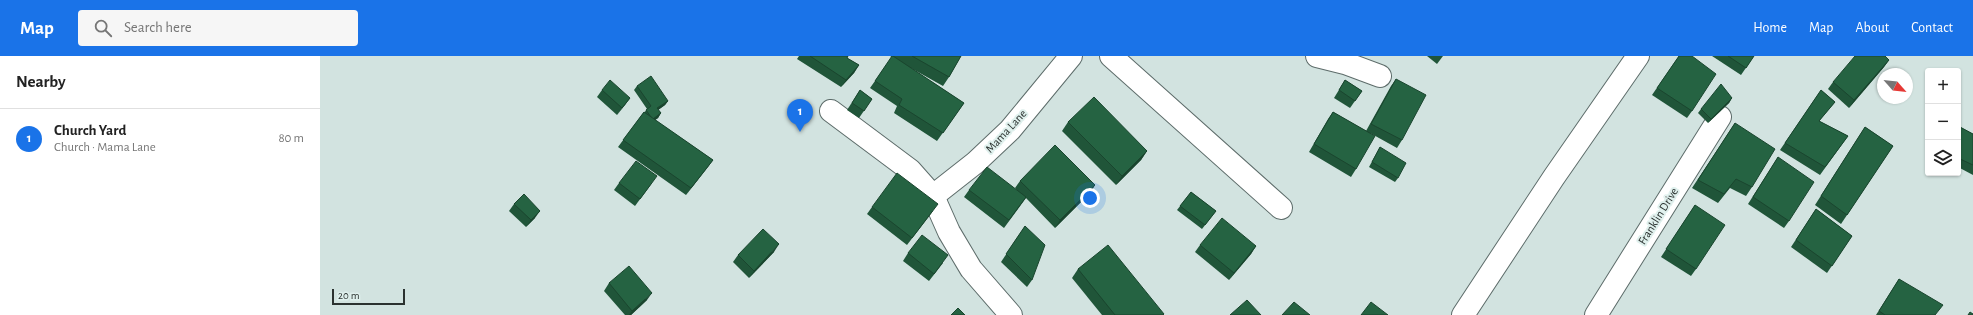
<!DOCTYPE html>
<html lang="en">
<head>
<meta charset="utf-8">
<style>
	body { margin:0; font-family:"Alegreya Sans",sans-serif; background:#f6f6f6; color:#222 }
	.controls { position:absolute; right:12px; top:12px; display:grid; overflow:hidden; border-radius:4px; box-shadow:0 1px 3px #0004 }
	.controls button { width:36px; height:36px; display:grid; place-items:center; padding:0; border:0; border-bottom:1px solid #e0e0e0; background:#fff; color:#222; font:20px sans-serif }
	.compass { position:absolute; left:1557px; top:12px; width:36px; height:36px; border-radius:50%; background:#fff; box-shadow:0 1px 3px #0004; rotate:117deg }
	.scale { position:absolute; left:12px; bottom:10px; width:73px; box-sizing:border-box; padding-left:4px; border:2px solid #2b3230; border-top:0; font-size:11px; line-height:14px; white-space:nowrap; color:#2b3230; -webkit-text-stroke:3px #dff0ed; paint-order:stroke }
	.you { position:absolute; left:770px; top:142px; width:14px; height:14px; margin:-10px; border:3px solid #fff; border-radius:50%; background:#1a73e8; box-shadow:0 0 0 6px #1a73e833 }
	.badge { display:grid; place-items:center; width:26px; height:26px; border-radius:50%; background:#1a73e8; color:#fff; font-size:13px; font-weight:700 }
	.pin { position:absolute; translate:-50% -33px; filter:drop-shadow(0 1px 2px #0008) }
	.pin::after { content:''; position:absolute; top:21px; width:14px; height:12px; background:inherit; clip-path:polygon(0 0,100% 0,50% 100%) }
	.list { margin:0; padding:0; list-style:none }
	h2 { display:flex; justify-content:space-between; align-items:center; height:52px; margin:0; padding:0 16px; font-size:17px }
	h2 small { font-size:13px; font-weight:400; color:#767676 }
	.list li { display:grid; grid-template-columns:26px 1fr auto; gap:12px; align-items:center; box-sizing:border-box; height:60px; padding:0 16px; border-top:1px solid #e0e0e0 }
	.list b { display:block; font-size:15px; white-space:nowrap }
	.list p { margin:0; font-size:13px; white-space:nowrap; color:#767676 }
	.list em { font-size:13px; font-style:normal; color:#767676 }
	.icon { flex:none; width:22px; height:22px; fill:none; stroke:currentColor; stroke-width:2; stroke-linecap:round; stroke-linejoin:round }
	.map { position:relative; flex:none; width:1653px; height:259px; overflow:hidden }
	header { display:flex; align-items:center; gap:24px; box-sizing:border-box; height:56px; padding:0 20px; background:#1a73e8; color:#fff }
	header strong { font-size:19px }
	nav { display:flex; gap:22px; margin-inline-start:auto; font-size:14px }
	.search { width:280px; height:36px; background:#f6f6f6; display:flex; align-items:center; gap:10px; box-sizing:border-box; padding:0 14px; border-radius:4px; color:#767676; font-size:15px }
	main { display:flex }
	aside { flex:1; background:#fff }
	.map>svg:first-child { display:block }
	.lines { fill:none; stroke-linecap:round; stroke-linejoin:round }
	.minor-casing { stroke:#5d6c6a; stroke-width:24 }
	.minor { stroke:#fff; stroke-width:22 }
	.wall { fill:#205539 }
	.shaded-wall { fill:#1a452e }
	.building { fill:#256342; stroke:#1a452e }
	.labels { text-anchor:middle; stroke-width:4; stroke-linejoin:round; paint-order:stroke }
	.street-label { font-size:12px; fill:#2b3230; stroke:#dff0ed }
</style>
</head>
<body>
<header>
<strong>Map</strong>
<div class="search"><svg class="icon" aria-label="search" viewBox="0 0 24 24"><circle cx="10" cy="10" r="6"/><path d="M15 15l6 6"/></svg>Search here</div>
<nav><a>Home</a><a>Map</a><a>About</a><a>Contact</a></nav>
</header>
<main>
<aside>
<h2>Nearby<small></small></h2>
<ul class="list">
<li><span class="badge">1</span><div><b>Church Yard</b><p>Church · Mama Lane</p></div><em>80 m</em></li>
</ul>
</aside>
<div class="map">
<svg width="1653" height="259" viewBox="0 0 1653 259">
	<rect width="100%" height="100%" fill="#d2e3e0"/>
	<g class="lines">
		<g class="minor-casing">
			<g id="minor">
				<path d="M791,0L961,152"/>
				<path d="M997,0L1025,7L1060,20"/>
				<path d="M511,55L590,114L613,140L629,176L651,213L691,259"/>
				<path d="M613,140L655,107L690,74L751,0"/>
				<path d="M1143,259L1234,121L1318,0"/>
				<path d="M1276,259L1400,61"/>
			</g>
		</g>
		<use href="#minor" class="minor"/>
	</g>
	<g class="wall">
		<path d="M479,0H528L527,2L539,9L534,17L521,31L477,3Z"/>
		<path d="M570,0H641L629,21L623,30L589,11L644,47L617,85L574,57L577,50L550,32L572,1Z"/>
		<path d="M1107,0H1123L1117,8Z"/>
		<path d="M1359,0L1372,55L1367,62L1332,39Z"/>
		<path d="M1392,0H1434L1421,19Z"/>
		<path d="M1569,4L1564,11L1529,52L1508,33L1513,26Z"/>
		<path d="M1076,23L1082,84L1077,92L1050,77L1036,113L1031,121L989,96L1008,63L1013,56L1046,75L1071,30Z"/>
		<path d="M1025,24L1042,35L1030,52L1014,42Z"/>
		<path d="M317,30L348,45L345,49L338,54L341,57L338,62L335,64L393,104L366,139L298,91L324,56V57L327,53L314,34Z"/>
		<path d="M282,34L310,42L297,59L277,41Z"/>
		<path d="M540,34L552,43L539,62L527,54Z"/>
		<path d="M1501,34L1515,46L1509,53L1499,65L1528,80L1500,119L1460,94Z"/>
		<path d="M1412,42L1409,47L1388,67L1378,57L1381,53Z"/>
		<path d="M748,66L827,95L821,104L796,129L742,75Z"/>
		<path d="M1415,67L1432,131L1426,140L1410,132L1398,147L1372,132Z"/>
		<path d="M1545,71L1573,90L1521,168L1495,149Z"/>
		<path d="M1640,71L1653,78V119L1638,111V74Z"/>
		<path d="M1060,91L1078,122L1075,126L1049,111Z"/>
		<path d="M1458,101L1469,165L1464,172L1428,148Z"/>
		<path d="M700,125L775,129L770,137L735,172L706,142L684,172L644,141L649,134L698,135L695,132Z"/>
		<path d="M299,127H332L315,150L294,134Z"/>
		<path d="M871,136L896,155L882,173L857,154Z"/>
		<path d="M194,148L215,162L206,171L189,155Z"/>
		<path d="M1375,149L1376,213L1371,220L1341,201Z"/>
		<path d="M552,151L613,155L587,189L547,158Z"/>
		<path d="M1496,153L1532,180L1507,217L1471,191Z"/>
		<path d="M705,170L712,224L707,231L681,206Z"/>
		<path d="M880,189L936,190L931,198L909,224L875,196Z"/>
		<path d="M454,196L429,222L413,206L418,199Z"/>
		<path d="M588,197L623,207L609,225L583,205Z"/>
		<path d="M758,213L843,259H782L752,222Z"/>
		<path d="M1579,223L1615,259H1556Z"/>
		<path d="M289,227L327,244L311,259H305L284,235Z"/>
	</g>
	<g class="shaded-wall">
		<path d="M1569,4L1564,11L1529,52L1534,44Z"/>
		<path d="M539,9L534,17L521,31L526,24Z"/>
		<path d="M310,42L305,49L297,59L302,52Z"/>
		<path d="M1412,42L1409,47L1388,67L1391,63Z"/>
		<path d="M348,45L345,49L334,57L337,52Z"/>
		<path d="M341,57L338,62L329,68L332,63Z"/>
		<path d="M827,95L821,104L796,129L802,120Z"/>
		<path d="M393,104L388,111L366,139L371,132Z"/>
		<path d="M775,129L770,137L735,172L740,164Z"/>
		<path d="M220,155L215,162L206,171L211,164Z"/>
		<path d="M459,188L454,196L429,222L434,215Z"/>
		<path d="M936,190L931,198L909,224L914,217Z"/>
		<path d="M332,237L327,244L311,259H309L312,255Z"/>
	</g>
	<g class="building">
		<path d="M490,0H528L527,2L539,9L526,24Z"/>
		<path d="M572,0H573L644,47L623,77L579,49L582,43L555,25Z"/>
		<path d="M592,0H641L629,21Z"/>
		<path d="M1359,0H1372L1396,18L1372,55L1337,32Z"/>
		<path d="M1408,0H1434L1426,12Z"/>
		<path d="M1535,0H1565L1569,4L1534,44L1513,26Z"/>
		<path d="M331,20L348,45L337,52L341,57L333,63L331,61L326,54L331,50L317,30Z"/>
		<path d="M1076,23L1106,39L1082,84L1051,68Z"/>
		<path d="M290,24L310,42L302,52L282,34Z"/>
		<path d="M1025,24L1042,35L1035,45L1019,34Z"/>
		<path d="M1401,28L1412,42L1391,63L1381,53Z"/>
		<path d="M540,34L552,43L544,55L532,47Z"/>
		<path d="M1501,34L1515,46L1499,65L1528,80L1505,111L1465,87Z"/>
		<path d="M774,41L827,95L802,120L748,66Z"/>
		<path d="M324,56L393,104L371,132L303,84Z"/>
		<path d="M1013,56L1055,80L1036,113L994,88Z"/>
		<path d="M1415,67L1455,93L1432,131L1416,123L1404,138L1378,124Z"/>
		<path d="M1545,71L1573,90L1527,159L1501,140Z"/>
		<path d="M1640,71L1653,78V109L1638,102V74Z"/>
		<path d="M735,89L775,129L740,164L700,125Z"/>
		<path d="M1060,91L1086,107L1078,122L1052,106Z"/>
		<path d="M1458,101L1494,126L1469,165L1433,141Z"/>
		<path d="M316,105L337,120L320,143L299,127Z"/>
		<path d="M667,111L706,141L689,164L649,134Z"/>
		<path d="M577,117L618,148L592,182L552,151Z"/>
		<path d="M871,136L896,155L885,169L860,150Z"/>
		<path d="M204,138L220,155L211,164L194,148Z"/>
		<path d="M1375,149L1405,169L1376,213L1346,193Z"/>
		<path d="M1496,153L1532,180L1512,210L1476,184Z"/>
		<path d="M902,162L936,190L914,217L880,189Z"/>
		<path d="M705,170L725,189L712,224L686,198Z"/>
		<path d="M443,173L459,188L434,215L418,199Z"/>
		<path d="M602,179L628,199L614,218L588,197Z"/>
		<path d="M788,189L844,258L843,259H795L758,213Z"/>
		<path d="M309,210L332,237L312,255L289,227Z"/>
		<path d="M1579,223L1623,249L1615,259H1565L1559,255Z"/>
		<path d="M927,244L941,259H910Z"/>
		<path d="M974,246L990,259H962Z"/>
		<path d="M1051,246L1068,259H1041Z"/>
		<path d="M638,252L645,259H631Z"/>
		<path d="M1650,256L1653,258V259H1648Z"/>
	</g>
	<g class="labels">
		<g class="street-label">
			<text transform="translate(686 75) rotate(-47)" y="4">Mama Lane</text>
			<text transform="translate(1338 160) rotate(-58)" y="4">Franklin Drive</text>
		</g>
	</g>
</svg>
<div class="controls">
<button>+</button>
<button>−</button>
<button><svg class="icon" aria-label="layers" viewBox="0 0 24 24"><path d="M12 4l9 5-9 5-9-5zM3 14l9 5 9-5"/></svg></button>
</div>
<svg class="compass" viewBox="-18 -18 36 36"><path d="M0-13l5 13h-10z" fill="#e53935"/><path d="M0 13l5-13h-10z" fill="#767676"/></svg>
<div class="scale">20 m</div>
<div class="you"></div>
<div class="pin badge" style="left:480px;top:76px">1</div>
</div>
</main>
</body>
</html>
